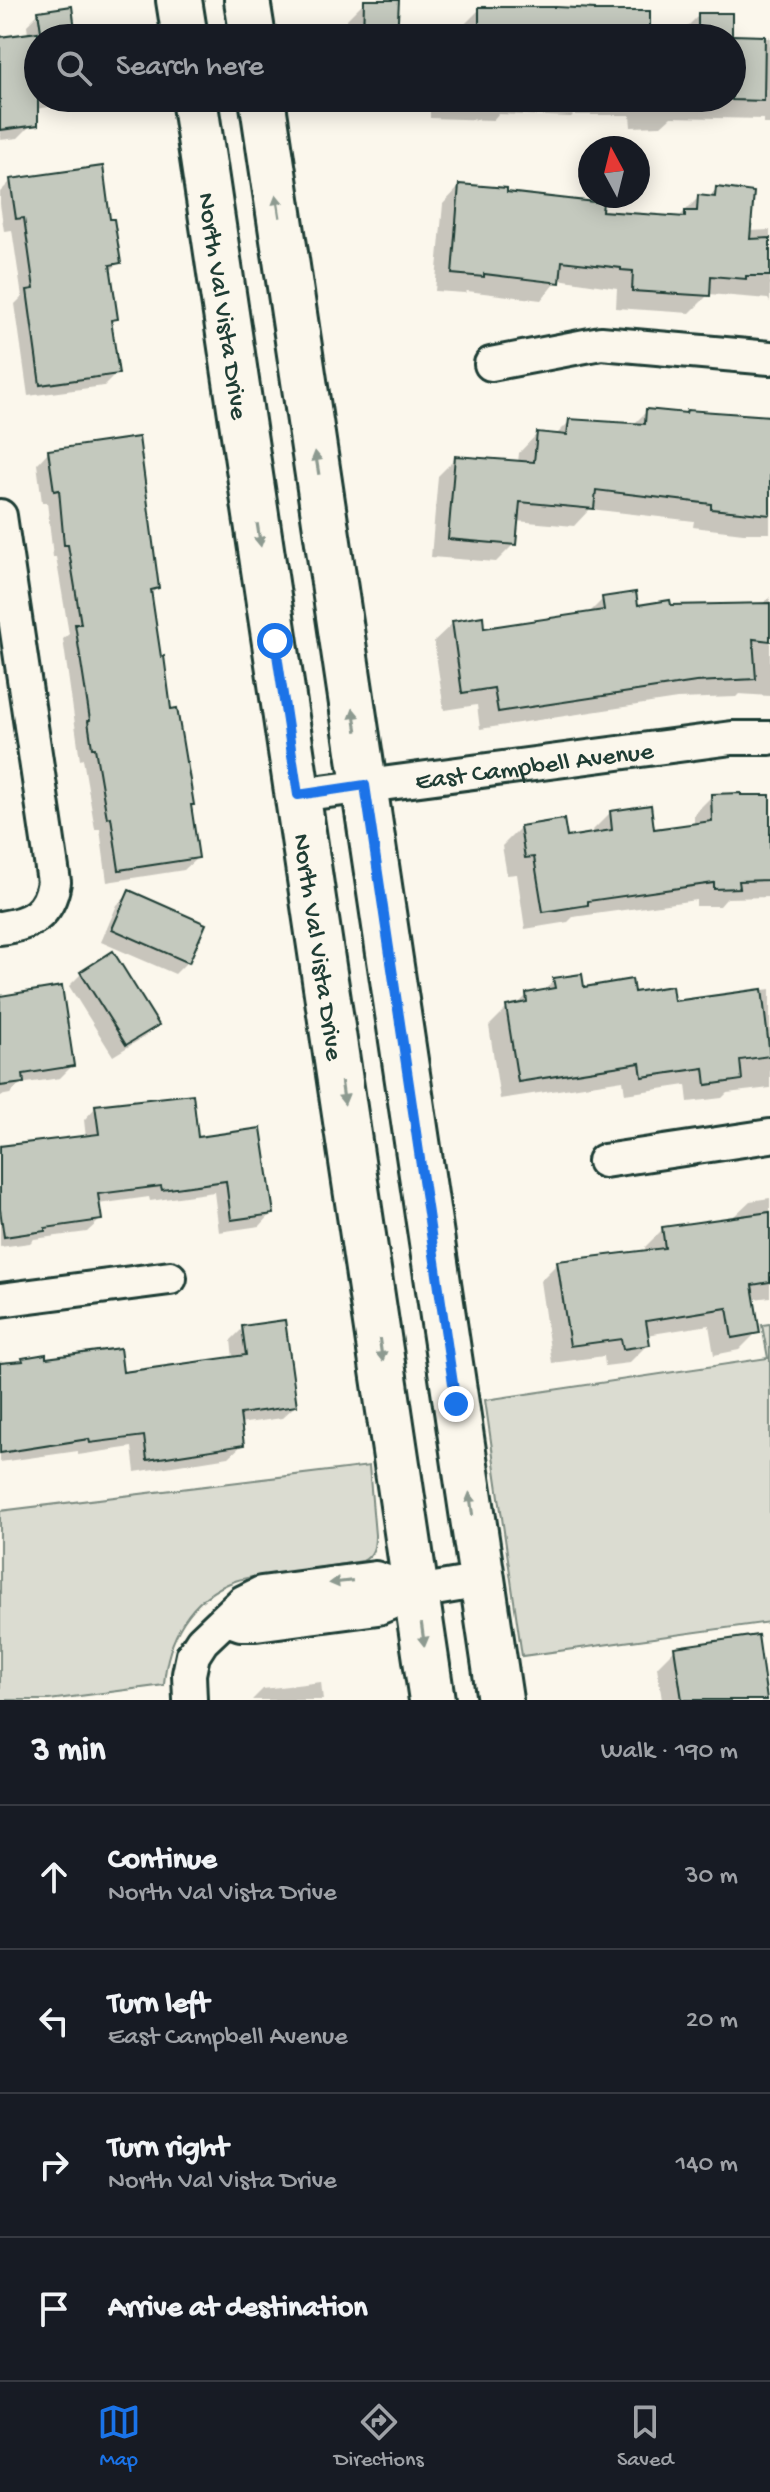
<!DOCTYPE html>
<html lang="en">
<head>
<meta charset="utf-8">
<style>
	body { margin:0; font-family:"Gochi Hand",sans-serif; background:#20242c; color:#f1f3f6 }
	.compass { position:absolute; left:578px; top:136px; width:72px; height:72px; border-radius:50%; background:#171b24; box-shadow:0 4px 20px #0003; rotate:353deg }
	.stop { position:absolute; width:24px; height:24px; margin:-18px; border:6px solid #1a73e8; border-radius:50%; background:#fff }
	.stop.end { background:#1a73e8; border-color:#fff; box-shadow:0 2px 8px #0008 }
	.list { margin:0; padding:0; list-style:none }
	h2 { display:flex; justify-content:space-between; align-items:center; height:104px; margin:0; padding:0 32px; font-size:34px }
	h2 small { font-size:26px; font-weight:400; color:#9ea1a6 }
	.list li { display:grid; grid-template-columns:52px 1fr auto; gap:24px; align-items:center; box-sizing:border-box; height:144px; padding:0 32px; border-top:2px solid #363941 }
	.list b { display:block; font-size:30px; white-space:nowrap }
	.list p { margin:0; font-size:26px; white-space:nowrap; color:#9ea1a6 }
	.list em { font-size:26px; font-style:normal; color:#9ea1a6 }
	.icon { flex:none; width:44px; height:44px; fill:none; stroke:currentColor; stroke-width:2; stroke-linecap:round; stroke-linejoin:round }
	.map { position:relative; flex:none; width:770px; height:1700px; overflow:hidden }
	.search { position:absolute; background:#171b24; box-shadow:0 4px 20px #0003; left:24px; right:24px; top:24px; height:88px; display:flex; align-items:center; gap:20px; box-sizing:border-box; padding:0 28px; border-radius:44px; color:#9ea1a6; font-size:30px }
	.sheet { height:680px; background:#171b24 }
	nav { display:flex; justify-content:space-around; align-items:center; box-sizing:border-box; height:112px; border-top:2px solid #363941; background:#171b24; font-size:22px; color:#9ea1a6 }
	nav a { display:grid; justify-items:center; gap:4px }
	nav .on { color:#1a73e8 }
	.map>svg:first-child { display:block }
	.green { fill:#dbdcd1; stroke:#7d8c82; stroke-width:2 }
	.shadow { fill:#0003 }
	.building { fill:#c4c9be; stroke:#1f3d34; stroke-width:2 }
	.lines { fill:none; stroke-linecap:round; stroke-linejoin:round }
	.minor-casing { stroke:#1f3d34; stroke-width:38 }
	.secondary-casing { stroke:#1f3d34; stroke-width:50 }
	.minor { stroke:#fbf7ec; stroke-width:32 }
	.secondary { stroke:#fbf7ec; stroke-width:44 }
	.oneway { fill:#8d9a90 }
	.route { stroke:#1a73e8; stroke-width:10 }
	.labels { text-anchor:middle; stroke-width:6; stroke-linejoin:round; paint-order:stroke }
	.street-label { font-size:26px; fill:#1f3d34; stroke:#fbf7ec }
</style>
</head>
<body>
<div class="map">
<svg width="770" height="1700" viewBox="0 0 770 1700">
	<rect width="100%" height="100%" fill="#fbf7ec"/>
	<filter id="ink" filterUnits="userSpaceOnUse"><feTurbulence type="fractalNoise" baseFrequency=".0125" numOctaves="2"/><feDisplacementMap in="SourceGraphic" scale="16" xChannelSelector="R" yChannelSelector="G"/><feConvolveMatrix kernelMatrix="1 2 1 2 8 2 1 2 1" color-interpolation-filters="sRGB"/></filter>
	<g filter="url(#ink)">
		<g class="green">
			<path d="M770,1324V1622L522,1656L485,1400L768,1358L762,1325Z"/>
			<path d="M369,1466L375,1535C375,1546 374,1555 363,1561C335,1565 306,1570 278,1574C264,1576 248,1576 235,1581C190,1597 167,1639 164,1685L49,1700H0V1511Z"/>
		</g>
		<g class="shadow">
			<path d="M365,1L396,23L427,24L426,38H346L347,19Z"/>
			<path d="M480,9L648,37H681V33L699,15L730,37L768,38L770,36V124H763V119L671,117L661,126L631,127L630,115H573L571,117L498,114L493,120L430,118V105L344,102V98H732V38H462V27Z"/>
			<path d="M39,13L74,38H38V98H76L70,104L28,110L31,125L18,138L0,140V39L28,35L27,25Z"/>
			<path d="M11,181L108,222L119,262L109,272L116,318L110,324L117,373L104,386L28,396L15,304L22,297L12,230L4,231L0,204V192Z"/>
			<path d="M460,186L600,213L681,219V215L699,197L708,198L717,189L748,231L770,230V302L768,299L709,294L690,313L616,308L617,288L558,279L541,300L467,291L465,293L435,291L443,204Z"/>
			<path d="M647,411L770,418V533H743L693,527L694,521L590,509L574,526L516,521L514,544L496,562L431,557L438,476L456,458L518,463L519,453L537,434L555,436L570,421L633,425Z"/>
			<path d="M49,451L157,588L150,595L197,858L184,870L107,882L100,829H95L83,759L80,760L63,639L69,634L56,557H53L47,502H42L37,464Z"/>
			<path d="M770,597V696L739,694L736,697L677,699L480,729L477,705L444,710L434,641L453,623L482,630L587,615L603,599L637,607H669L762,605Z"/>
			<path d="M712,796H770V897L727,898L720,906H696V900L573,917L568,922L525,929L517,874L507,875L502,846L521,827L565,840L593,835L592,831L611,812L653,831L694,826V814Z"/>
			<path d="M130,893L187,962L175,974L101,942L117,905Z"/>
			<path d="M81,974L156,1025L144,1037L113,1056L69,986Z"/>
			<path d="M554,980L582,989L632,994L672,1003L770,989V1088L727,1093L722,1098L688,1102L686,1085L625,1094L623,1080L500,1099L489,1026L507,1008L516,1006L527,995L542,993Z"/>
			<path d="M0,997L72,1066L60,1078L20,1084L10,1094L0,1096Z"/>
			<path d="M96,1107L197,1139L272,1213L260,1226L219,1232L214,1192L150,1201L149,1197L98,1204L100,1220L87,1232L34,1239L30,1243L0,1247V1148L86,1138L84,1120Z"/>
			<path d="M770,1198V1297L753,1299L757,1332L739,1350L714,1355L709,1325L646,1335L647,1345L629,1363L605,1366L604,1356L552,1363L540,1281L558,1263L646,1252L645,1247L663,1229L731,1219L750,1201Z"/>
			<path d="M243,1328L295,1406L282,1418L239,1424L242,1445L229,1457L135,1472L132,1447L78,1455V1451L0,1462V1365L20,1363L23,1360L45,1361L122,1374L233,1358L231,1340Z"/>
			<path d="M675,1649L765,1700H662L657,1667Z"/>
			<path d="M321,1682L323,1700H252L263,1689Z"/>
		</g>
		<g class="building">
			<path d="M364,0H399L397,38H363Z"/>
			<path d="M72,6L76,38H42L38,11Z"/>
			<path d="M479,7H556L595,9V11H650V38H479Z"/>
			<rect x="698" y="13" width="34" height="25"/>
			<path d="M38,32V125L0,130V37Z"/>
			<path d="M732,35L765,36L764,101L732,100Z"/>
			<path d="M103,166L110,219H114L121,263L110,265L118,319L111,320L119,374L40,385L27,290L34,289L24,218L16,219L10,179Z"/>
			<path d="M459,184L507,188V192L603,203L602,211L685,217V211H697L698,195L715,197L716,187L754,192L750,239L770,238V276H746V279L711,276L710,296L632,291L633,271L621,270V268L562,261L560,283L484,274V277L452,274Z"/>
			<path d="M646,409L686,413L687,410L770,416V515L711,509V504L596,490L594,509L520,502L516,545L448,539L455,456L534,462L537,432L567,435L569,419L645,424Z"/>
			<path d="M139,437L159,588L151,590L161,657L164,656L171,709L177,708L186,762H187L194,805H191L199,858L119,870L111,817L107,818L95,748H92L88,721L90,720L75,624H81L68,545H64L59,490L54,491L48,450Z"/>
			<path d="M636,592L638,605L670,600L671,605L770,603V641L753,639L756,679L696,682L498,712L494,688L462,693L452,621L483,616L484,628L604,610L602,597Z"/>
			<path d="M741,793V795H770V880L739,881L740,888L714,889V883L588,901V905L543,912L534,857L525,858L520,826L564,819L567,837L612,830L610,811L651,805L654,829L712,821L711,794Z"/>
			<path d="M129,890L206,924L189,963L112,929Z"/>
			<path d="M113,951L159,1025L126,1045L80,972Z"/>
			<path d="M582,974L584,987L632,979L634,992L672,986L674,1001L762,989L770,1056L740,1060L742,1080L706,1085L704,1068L642,1077L640,1063L518,1082L506,1006L527,1002L526,993L555,988L553,978Z"/>
			<path d="M62,986L74,1066L23,1074L24,1083L0,1086V996Z"/>
			<path d="M193,1094L198,1137L261,1128L274,1214L231,1220L226,1181L162,1190L161,1186L98,1194L102,1220L45,1228V1231L4,1237L0,1209V1146L99,1134L95,1105Z"/>
			<path d="M770,1212V1282L752,1285L760,1333L732,1338L727,1308L646,1321L650,1345L623,1349L621,1339L570,1346L557,1261L665,1248L662,1227Z"/>
			<path d="M285,1320L297,1406L240,1414L244,1445L147,1460L144,1436L90,1443L89,1439L0,1453V1363L23,1361L22,1358L46,1354V1358L120,1348L123,1372L246,1355L242,1326Z"/>
			<path d="M758,1635L767,1700H682L674,1647Z"/>
		</g>
		<g class="lines">
			<g class="minor-casing">
				<g id="minor">
					<path d="M491,364L601,343L770,358"/>
					<path d="M0,516L54,882C49,914 31,924 0,928"/>
					<path id="s1" d="M298,795L732,738H770"/>
					<path d="M604,1161L770,1136"/>
					<path d="M0,1300L170,1278"/>
					<path d="M227,1619L241,1624H256L378,1608L417,1592L482,1581"/>
					<path d="M190,1700L189,1674L193,1655L202,1641L243,1602L261,1593L375,1578L417,1592"/>
				</g>
			</g>
			<g class="secondary-casing">
				<g id="secondary">
					<path d="M179,0L185,38"/>
					<path d="M247,0L253,38"/>
					<path id="s2" d="M194,98L432,1700"/>
					<path d="M262,98L500,1700"/>
				</g>
			</g>
			<use href="#minor" class="minor"/>
			<use href="#secondary" class="secondary"/>
		</g>
		<defs><path id="oneway-solid" d="M-6-.8H1V-3.2L6.5 0L1 3.2V.8H-6Z" transform="scale(2)"/></defs>
		<g class="oneway">
			<use href="#oneway-solid" transform="translate(278 206) rotate(-99)"/>
			<use href="#oneway-solid" transform="translate(317 463) rotate(-99)"/>
			<use href="#oneway-solid" transform="translate(259 535) rotate(81)"/>
			<use href="#oneway-solid" transform="translate(355 720) rotate(-99)"/>
			<use href="#oneway-solid" transform="translate(343 1093) rotate(82)"/>
			<use href="#oneway-solid" transform="translate(381 1350) rotate(82)"/>
			<use href="#oneway-solid" transform="translate(471 1504) rotate(-98)"/>
			<use href="#oneway-solid" transform="translate(341 1582) rotate(173)"/>
			<use href="#oneway-solid" transform="translate(423 1635) rotate(82)"/>
		</g>
	</g>
	<g class="lines" filter="url(#ink)">
		<path class="route" d="M275,641L298,795L365,785L456,1404"/>
	</g>
	<g class="labels">
		<g class="street-label">
			<text dy="9" stroke="none"><textPath href="#s2" startOffset="210">North Val Vista Drive</textPath></text>
			<text dy="9" stroke="none"><textPath href="#s1" startOffset="238">East Campbell Avenue</textPath></text>
			<text dy="9" stroke="none"><textPath href="#s2" startOffset="858">North Val Vista Drive</textPath></text>
		</g>
	</g>
</svg>
<svg class="compass" viewBox="-18 -18 36 36"><path d="M0-13l5 13h-10z" fill="#e53935"/><path d="M0 13l5-13h-10z" fill="#9ea1a6"/></svg>
<div class="stop" style="left:275px;top:641px"></div>
<div class="stop end" style="left:456px;top:1404px"></div>
<div class="search"><svg class="icon" aria-label="search" viewBox="0 0 24 24"><circle cx="10" cy="10" r="6"/><path d="M15 15l6 6"/></svg>Search here</div>
</div>
<section class="sheet">
<h2>3 min<small>Walk · 190 m</small></h2>
<ul class="list">
<li><svg class="icon" aria-label="ahead" viewBox="0 0 24 24"><path d="M12 20V5M6 11l6-6 6 6"/></svg><div><b>Continue</b><p>North Val Vista Drive</p></div><em>30 m</em></li>
<li><svg class="icon" aria-label="left" viewBox="0 0 24 24"><path d="M17 20v-9H6M10 6l-5 5 5 5"/></svg><div><b>Turn left</b><p>East Campbell Avenue</p></div><em>20 m</em></li>
<li><svg class="icon" aria-label="right" viewBox="0 0 24 24"><path d="M7 20v-9h11M14 6l5 5-5 5"/></svg><div><b>Turn right</b><p>North Val Vista Drive</p></div><em>140 m</em></li>
<li><svg class="icon" aria-label="arrive" viewBox="0 0 24 24"><path d="M6 21V4h12l-3 4 3 4H6"/></svg><div><b>Arrive at destination</b></div></li>
</ul>
</section>
<nav>
<a class="on"><svg class="icon" aria-label="map" viewBox="0 0 24 24"><path d="M3 6l6-2 6 2 6-2v14l-6 2-6-2-6 2zM9 4v14M15 6v14"/></svg>Map</a>
<a><svg class="icon" aria-label="directions" viewBox="0 0 24 24"><path d="M12 3l9 9-9 9-9-9zM9 14v-3h6M13 9l2 2-2 2"/></svg>Directions</a>
<a><svg class="icon" aria-label="saved" viewBox="0 0 24 24"><path d="M7 4h10v16l-5-4-5 4z"/></svg>Saved</a>
</nav>
</body>
</html>
